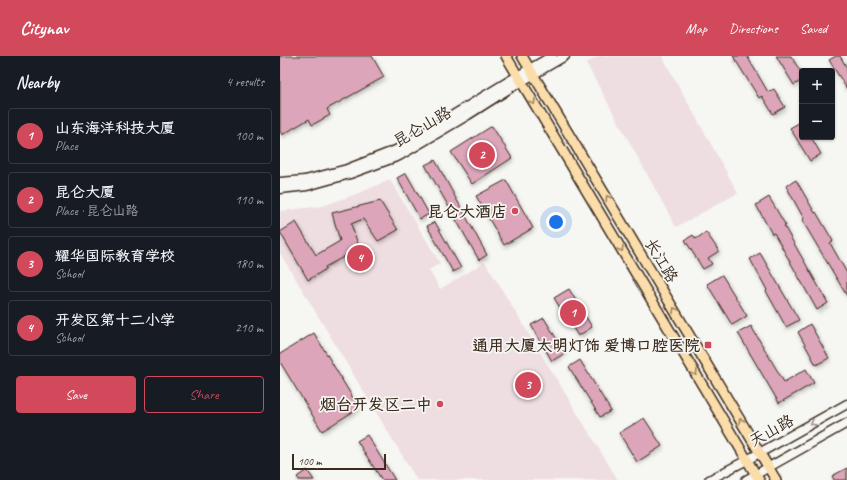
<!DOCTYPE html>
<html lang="en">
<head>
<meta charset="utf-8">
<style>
	body { margin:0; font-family:Caveat,"LXGW WenKai TC",sans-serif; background:#20242c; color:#f1f3f6 }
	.controls { position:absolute; right:12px; top:12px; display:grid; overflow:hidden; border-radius:4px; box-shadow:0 1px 3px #0004 }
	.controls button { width:36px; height:36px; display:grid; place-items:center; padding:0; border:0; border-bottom:1px solid #363941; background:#171b24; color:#f1f3f6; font:20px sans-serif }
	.scale { position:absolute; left:12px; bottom:10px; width:94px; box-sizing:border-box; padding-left:4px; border:2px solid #3b2a1e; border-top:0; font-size:11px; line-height:14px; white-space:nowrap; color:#3b2a1e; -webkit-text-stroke:3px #f6f6f2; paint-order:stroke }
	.you { position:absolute; left:276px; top:166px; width:14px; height:14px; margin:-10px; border:3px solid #fff; border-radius:50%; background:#1a73e8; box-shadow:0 0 0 6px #1a73e833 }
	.badge { display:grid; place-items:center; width:26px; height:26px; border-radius:50%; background:#d1495b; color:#fff; font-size:13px; font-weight:700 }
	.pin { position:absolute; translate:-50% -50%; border:2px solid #fff; box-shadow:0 1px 4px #0006 }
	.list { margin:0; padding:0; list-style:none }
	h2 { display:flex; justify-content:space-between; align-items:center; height:52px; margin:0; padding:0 16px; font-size:17px }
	h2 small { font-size:13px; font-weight:400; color:#9ea1a6 }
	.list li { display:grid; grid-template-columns:26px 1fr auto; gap:12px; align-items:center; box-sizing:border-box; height:56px; margin:0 8px 8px; padding:0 8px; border:1px solid #363941; border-radius:4px }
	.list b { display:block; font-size:15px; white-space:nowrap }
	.list p { margin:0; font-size:13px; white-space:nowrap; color:#9ea1a6 }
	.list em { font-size:13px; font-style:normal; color:#9ea1a6 }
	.actions { display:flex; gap:8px; padding:12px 16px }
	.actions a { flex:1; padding:9px 0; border:1px solid #d1495b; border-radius:4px; text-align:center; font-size:14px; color:#d1495b }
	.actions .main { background:#d1495b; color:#fff }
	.map { position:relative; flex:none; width:567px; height:424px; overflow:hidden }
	header { display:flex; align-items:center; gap:24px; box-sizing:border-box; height:56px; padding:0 20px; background:#d1495b; color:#fff }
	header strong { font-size:19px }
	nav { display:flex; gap:22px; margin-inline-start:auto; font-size:14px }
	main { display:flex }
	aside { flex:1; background:#171b24 }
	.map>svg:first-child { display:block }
	.built { fill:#eedee1 }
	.building { fill:#dca5ba; stroke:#3b2a1e; filter:url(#shadow) }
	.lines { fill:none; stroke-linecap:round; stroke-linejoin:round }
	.secondary-casing { stroke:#3b2a1e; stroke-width:11 }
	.primary-casing { stroke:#3b2a1e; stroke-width:12 }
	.secondary { stroke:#f6f6f2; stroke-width:8 }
	.primary { stroke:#fbddab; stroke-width:9 }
	.oneway { stroke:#9b8464 }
	.oneway2 { stroke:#989088 }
	.poi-dot { fill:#d1495b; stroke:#f6f6f2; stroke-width:1.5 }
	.labels { text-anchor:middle; stroke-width:3.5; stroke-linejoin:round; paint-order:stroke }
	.street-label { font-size:16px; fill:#3b2a1e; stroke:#f6f6f2 }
	.poi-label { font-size:16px; font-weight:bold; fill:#3b2a1e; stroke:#f6f6f2; text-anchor:end }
</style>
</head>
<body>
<header>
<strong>Citynav</strong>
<nav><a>Map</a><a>Directions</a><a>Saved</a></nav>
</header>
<main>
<aside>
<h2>Nearby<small>4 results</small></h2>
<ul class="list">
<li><span class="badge">1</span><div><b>山东海洋科技大厦</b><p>Place</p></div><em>100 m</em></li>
<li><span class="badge">2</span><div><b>昆仑大厦</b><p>Place · 昆仑山路</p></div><em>110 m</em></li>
<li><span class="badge">3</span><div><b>耀华国际教育学校</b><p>School</p></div><em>180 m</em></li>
<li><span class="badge">4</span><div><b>开发区第十二小学</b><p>School</p></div><em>210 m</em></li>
</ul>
<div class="actions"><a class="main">Save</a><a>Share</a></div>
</aside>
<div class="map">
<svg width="567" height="424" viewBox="0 0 567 424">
	<defs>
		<filter id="shadow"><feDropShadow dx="1" dy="2" stdDeviation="2" flood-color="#0004"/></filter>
	</defs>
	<rect width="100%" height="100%" fill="#f6f6f2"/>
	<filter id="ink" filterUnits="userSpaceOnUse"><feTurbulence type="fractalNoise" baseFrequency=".025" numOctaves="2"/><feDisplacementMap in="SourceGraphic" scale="8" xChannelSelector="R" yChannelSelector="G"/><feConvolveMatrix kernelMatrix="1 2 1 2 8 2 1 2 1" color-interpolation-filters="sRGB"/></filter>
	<g filter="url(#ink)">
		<g class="built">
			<path d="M319,0H382L458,137L396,171L306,7Z"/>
			<path d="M110,124L160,207L149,214L160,233L205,206L338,424H137L0,197V155L43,150L79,137Z"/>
		</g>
		<g class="building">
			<path d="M0,0H92L104,21L47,53L50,59L32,69L29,63L2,79L0,75Z"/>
			<path d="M453,0H467L488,36L494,33L505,51L493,58L482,40L479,42Z"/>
			<path d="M496,0H511L522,18V24L514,29Z"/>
			<path d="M556,0H560L567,12V33L549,4Z"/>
			<path d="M522,65V81H531L541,98L530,105L510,72Z"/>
			<path d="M212,70L232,102L192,128L171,96Z"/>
			<path d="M155,104L207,199L199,204L145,109Z"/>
			<path d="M126,117L149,158L140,163L117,122Z"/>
			<path d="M226,124L253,172L224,189L196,140Z"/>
			<path d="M516,124L535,157L536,156L553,185L550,187L567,217V240L522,164L524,163L506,130Z"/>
			<path d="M489,141L506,170H504L548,247L537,254L494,177L492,178L476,149Z"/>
			<path d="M100,145L118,174L98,185L83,163L71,168L81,197L67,199L45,211L46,213L28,224L0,176L16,166L36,199L60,185L52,157Z"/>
			<path d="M155,166L181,212L173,216L147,170Z"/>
			<path d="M426,176L439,195L428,202L432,208L423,213L405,184L413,179L416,183Z"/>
			<path d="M480,197L519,264L506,271L486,235L487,234L470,203Z"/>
			<path d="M442,219L467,260L452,269L427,228Z"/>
			<path d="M289,233L312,271L298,280L274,242Z"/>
			<path d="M264,262L285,297L272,305L251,269Z"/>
			<path d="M530,268L549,302L536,309L518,276Z"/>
			<path d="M471,270L504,326L526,313L534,327L499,347L458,277Z"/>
			<path d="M34,277L79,352L42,375L0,306V298Z"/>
			<path d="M300,304L331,355L320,361L289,311Z"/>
			<path d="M364,362L382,390L357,406L339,377Z"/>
			<path d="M87,379L115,424H102L77,385Z"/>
			<path d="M567,412V424H554L552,420Z"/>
			<path d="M27,414L34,424H19L17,421Z"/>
		</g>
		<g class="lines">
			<g class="secondary-casing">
				<g id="secondary">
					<path d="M0,126L25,124L67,113L116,94L229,25L272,0"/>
					<path d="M0,133L27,130L70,118L119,100L188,59L232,31L285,0"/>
					<path d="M429,424L467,404L567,348"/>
					<path d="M466,424L567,367"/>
				</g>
			</g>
			<g class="primary-casing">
				<g id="primary">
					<path d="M226,0L479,424"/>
					<path d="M242,0L496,424"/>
				</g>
			</g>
			<use href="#secondary" class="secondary"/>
			<use href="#primary" class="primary"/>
		</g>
		<defs><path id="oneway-chevron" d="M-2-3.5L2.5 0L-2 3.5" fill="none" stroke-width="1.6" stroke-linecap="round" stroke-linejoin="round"/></defs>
		<g class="oneway">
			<use href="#oneway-chevron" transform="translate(253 46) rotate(59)"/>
			<use href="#oneway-chevron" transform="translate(328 142) rotate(-121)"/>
			<use href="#oneway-chevron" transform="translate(341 193) rotate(59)"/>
			<use href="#oneway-chevron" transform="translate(395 254) rotate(-121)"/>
			<use href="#oneway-chevron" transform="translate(415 317) rotate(59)"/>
			<use href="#oneway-chevron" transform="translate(461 365) rotate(-121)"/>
		</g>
		<use class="oneway2" href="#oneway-chevron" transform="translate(533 367) rotate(151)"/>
	</g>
	<g class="poi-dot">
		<circle cx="235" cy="155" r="4"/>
		<rect x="424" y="285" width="8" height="8" rx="2"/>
		<circle cx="160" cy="348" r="4"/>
	</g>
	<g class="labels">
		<g class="street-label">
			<text transform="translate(142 70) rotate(-30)" y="6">昆仑山路</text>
			<text transform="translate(382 204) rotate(59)" y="6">长江路</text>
			<text transform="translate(491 374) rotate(-29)" y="6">天山路</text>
		</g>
		<g class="poi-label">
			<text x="227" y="161">昆仑大酒店</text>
			<text x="420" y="295">通用大厦太明灯饰 爱博口腔医院</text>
			<text x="152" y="354">烟台开发区二中</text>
		</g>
	</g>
</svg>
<div class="controls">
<button>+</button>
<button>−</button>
</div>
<div class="scale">100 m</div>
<div class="you"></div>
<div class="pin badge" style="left:293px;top:257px">1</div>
<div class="pin badge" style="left:202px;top:99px">2</div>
<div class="pin badge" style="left:248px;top:329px">3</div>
<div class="pin badge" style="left:80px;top:202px">4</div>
</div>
</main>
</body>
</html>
